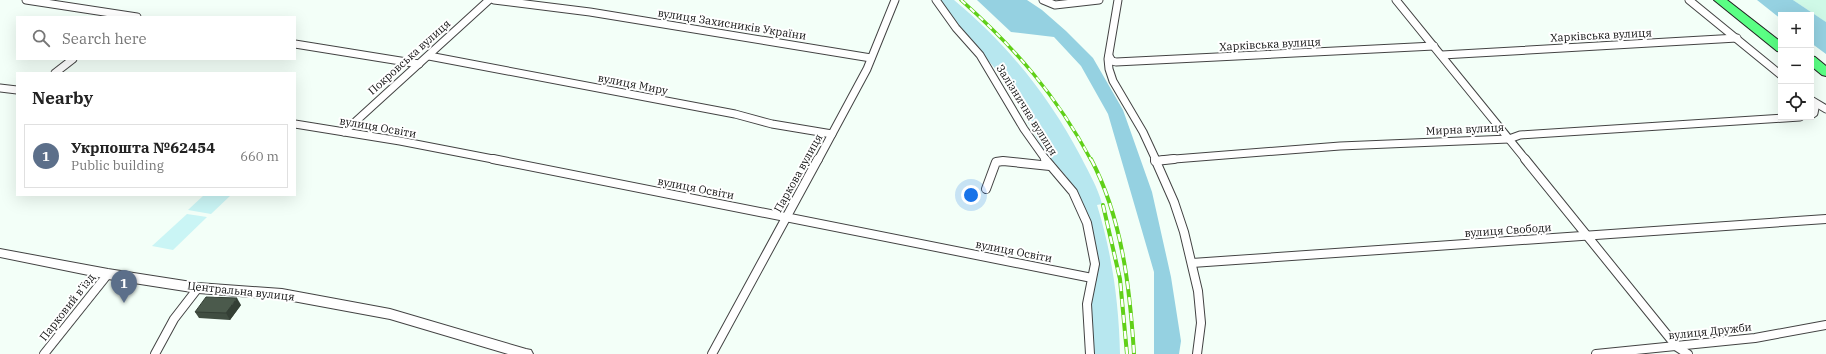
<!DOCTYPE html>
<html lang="en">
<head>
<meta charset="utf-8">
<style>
	body { margin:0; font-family:"IBM Plex Serif",serif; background:#f2f2f2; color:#222 }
	.controls { position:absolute; right:12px; top:12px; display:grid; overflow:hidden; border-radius:0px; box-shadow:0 4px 16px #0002 }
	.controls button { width:36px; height:36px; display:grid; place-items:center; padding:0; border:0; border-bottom:1px solid #e0e0e0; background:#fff; color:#222; font:20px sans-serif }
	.you { position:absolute; left:971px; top:195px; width:14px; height:14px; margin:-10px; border:3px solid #fff; border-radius:50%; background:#1a73e8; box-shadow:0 0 0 6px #1a73e833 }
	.badge { display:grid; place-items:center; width:26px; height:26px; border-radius:50%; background:#0f766e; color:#fff; font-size:13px; font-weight:700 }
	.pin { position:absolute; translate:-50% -33px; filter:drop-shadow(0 1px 2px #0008) }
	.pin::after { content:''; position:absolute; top:21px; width:14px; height:12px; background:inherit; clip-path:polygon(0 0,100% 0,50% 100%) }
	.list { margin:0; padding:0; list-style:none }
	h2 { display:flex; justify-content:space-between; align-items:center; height:52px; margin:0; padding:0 16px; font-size:17px }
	h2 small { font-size:13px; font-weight:400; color:#767676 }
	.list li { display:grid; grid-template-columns:26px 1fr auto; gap:12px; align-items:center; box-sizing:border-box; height:64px; margin:0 8px 8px; padding:0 8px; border:1px solid #e0e0e0; border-radius:0px }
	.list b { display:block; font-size:15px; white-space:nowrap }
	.list p { margin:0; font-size:13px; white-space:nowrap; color:#767676 }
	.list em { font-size:13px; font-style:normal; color:#767676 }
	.icon { flex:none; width:22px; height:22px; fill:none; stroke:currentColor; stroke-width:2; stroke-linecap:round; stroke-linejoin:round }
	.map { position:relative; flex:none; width:1826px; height:354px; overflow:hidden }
	.search { position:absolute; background:#fff; box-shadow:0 4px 16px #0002; left:16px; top:16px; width:280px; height:44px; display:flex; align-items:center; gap:10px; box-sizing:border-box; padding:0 14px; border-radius:0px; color:#767676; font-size:15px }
	.panel { position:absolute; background:#fff; box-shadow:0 4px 16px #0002; left:16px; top:72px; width:280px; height:124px; border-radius:0px }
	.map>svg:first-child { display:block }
	.farmland { fill:#cff9e7 }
	.green { fill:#b7e7ef }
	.forest { fill:#95d1e1 }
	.pitch { fill:#caf5f5 }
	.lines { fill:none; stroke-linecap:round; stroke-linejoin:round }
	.minor-far1-casing { stroke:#434343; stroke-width:9 }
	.minor-casing { stroke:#434343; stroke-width:10 }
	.tertiary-casing { stroke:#434343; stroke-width:2 }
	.trunk-casing { stroke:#212121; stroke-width:2 }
	.minor-far1 { stroke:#fff; stroke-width:7 }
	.minor { stroke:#fff; stroke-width:8 }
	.tertiary { fill:#fff; fill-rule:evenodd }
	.trunk { fill:#5aff84; fill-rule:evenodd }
	.rail-far1-casing { stroke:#60d018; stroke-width:3.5 }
	.rail-casing { stroke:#60d018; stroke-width:4 }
	.rail-far1 { stroke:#fff; stroke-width:2; stroke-dasharray:6; stroke-linecap:butt }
	.rail { stroke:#fff; stroke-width:2.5; stroke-dasharray:8; stroke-linecap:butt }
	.wall { fill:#404d41 }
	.shaded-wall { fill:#343f35 }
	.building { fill:#4b5a4c; stroke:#343f35 }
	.labels { text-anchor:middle; stroke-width:4; stroke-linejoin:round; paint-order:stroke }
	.street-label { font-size:11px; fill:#101010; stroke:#fff }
</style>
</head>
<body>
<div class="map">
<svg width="1826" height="354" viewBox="0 0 1826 354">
	<rect width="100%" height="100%" fill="#f3fff8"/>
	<path class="farmland" d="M1793,0H1826V22Z"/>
	<path class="green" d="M935,0H954C1008,45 1049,96 1081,157C1089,173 1098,188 1102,204L1097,205C1112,253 1119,304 1120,354H1094L1090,306L1094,274L1081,208L1066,176L1045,152L1000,74Z"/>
	<g class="forest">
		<path d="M977,0H1027L1042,10L1066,31L1093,58L1123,110L1152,192L1171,277L1181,341L1179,354H1154V272L1108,114L1081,66L1054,37L1011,32Z"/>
		<path d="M1757,0H1793L1826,22V54L1811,43V15H1781V19Z"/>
	</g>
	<g class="pitch">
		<path d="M204,195H231L211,214L188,210Z"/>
		<path d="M187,214L207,217L173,250L152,246Z"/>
	</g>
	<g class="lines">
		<g class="minor-far1-casing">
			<g id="minor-far1">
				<path d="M26,0L137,17"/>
				<path d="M494,0L590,12L871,58"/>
				<path d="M936,0L956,28L980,55L1024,129L1046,160"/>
				<path d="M1043,0L1055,5L1099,0"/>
				<path d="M1118,0L1108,59L1109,69L1113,81L1143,132L1156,160"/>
				<path d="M1396,0L1526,160"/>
				<path d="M1689,0L1781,75"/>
				<path d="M295,44L419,64"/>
				<path d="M1442,55L1737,38"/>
				<path d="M429,56L735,114L772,124L832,134"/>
				<path d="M1109,56L1112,61L1116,62L1434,46"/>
				<path d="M55,73L73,59"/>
				<path d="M0,88L17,90"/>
				<path d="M1811,100L1826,109"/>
				<path d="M1811,101L1815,108L1814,113L1811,115"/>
				<path d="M295,124L400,141L498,160"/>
				<path d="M344,132L489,0"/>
				<path d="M818,160L867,69L895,0"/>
				<path d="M1162,160L1340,146L1509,139L1520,135L1800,117"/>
			</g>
		</g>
		<g class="minor-casing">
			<g id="minor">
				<path d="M493,159L1092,278"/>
				<path d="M1045,159L1073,192L1087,223L1095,264L1087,304L1090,354"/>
				<path d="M1155,159L1174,202L1184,232L1198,291L1201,323L1197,354"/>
				<path d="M1525,159L1677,347L1688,354"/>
				<path d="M1155,161L1174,159"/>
				<path d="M986,189L996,162L1003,161L1050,166"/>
				<path d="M1192,263L1826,219"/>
				<path d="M44,354L108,274"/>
				<path d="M155,354L174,319L198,288"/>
				<path d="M712,354L818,159"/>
				<path d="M1596,354L1755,338L1826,325"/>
			</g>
		</g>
		<g class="tertiary-casing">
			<path id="tertiary" d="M0,249L108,269L198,283L282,289L390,309L526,349L531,350L533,354H508L390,319L282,299L198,293L108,279L0,257Z"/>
		</g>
		<g class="trunk-casing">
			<g id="trunk">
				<path d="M1714,0H1727L1781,42V52L1777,51Z"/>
				<path d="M1811,56L1815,57L1826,66V76L1822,75L1811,66Z"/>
			</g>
		</g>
		<use href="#minor-far1" class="minor-far1"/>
		<use href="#minor" class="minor"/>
		<use href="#tertiary" class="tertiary"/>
		<use href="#trunk" class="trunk"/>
		<g class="rail-far1-casing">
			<path id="rail-far1" d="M961,0C1015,48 1057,96 1091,160"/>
		</g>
		<g class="rail-casing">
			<g id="rail">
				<path d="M1091,159C1122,218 1130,288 1134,354"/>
				<path d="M1103,205L1120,279L1127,354"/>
			</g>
		</g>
		<use href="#rail-far1" class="rail-far1"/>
		<use href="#rail" class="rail"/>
	</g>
	<path class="wall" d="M241,305L230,320L199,318L195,312Z"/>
	<path class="shaded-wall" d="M237,298L241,305L230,320L226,313Z"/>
	<path class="building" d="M206,297L237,298L226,313L195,312Z"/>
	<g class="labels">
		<g class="street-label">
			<text transform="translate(732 24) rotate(9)" y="4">вулиця Захисників України</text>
			<text transform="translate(1601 35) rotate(-3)" y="4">Харківська вулиця</text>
			<text transform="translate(1270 44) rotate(-3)" y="4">Харківська вулиця</text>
			<text transform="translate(409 57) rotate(-42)" y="4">Покровська вулиця</text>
			<text transform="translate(633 84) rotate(11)" y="4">вулиця Миру</text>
			<text transform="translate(1027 110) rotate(58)" y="4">Залізнична вулиця</text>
			<text transform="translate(378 127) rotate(10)" y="4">вулиця Освіти</text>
			<text transform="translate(1465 129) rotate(-3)" y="4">Мирна вулиця</text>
			<text transform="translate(798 173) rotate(-61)" y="4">Паркова вулиця</text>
			<text transform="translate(696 188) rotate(11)" y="4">вулиця Освіти</text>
			<text transform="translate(1508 230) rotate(-4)" y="4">вулиця Свободи</text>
			<text transform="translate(1014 251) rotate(11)" y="4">вулиця Освіти</text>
			<text transform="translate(241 291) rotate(6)" y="4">Центральна вулиця</text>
			<text transform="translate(67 307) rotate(-52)" y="4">Парковий в’їзд</text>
			<text transform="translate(1710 331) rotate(-6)" y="4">вулиця Дружби</text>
		</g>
	</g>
</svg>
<div class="controls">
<button>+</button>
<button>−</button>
<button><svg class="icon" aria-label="locate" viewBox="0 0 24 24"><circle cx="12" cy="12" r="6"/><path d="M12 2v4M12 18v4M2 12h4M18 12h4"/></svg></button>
</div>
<div class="you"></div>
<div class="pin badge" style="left:124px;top:303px;background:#5c6f8a">1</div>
<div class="search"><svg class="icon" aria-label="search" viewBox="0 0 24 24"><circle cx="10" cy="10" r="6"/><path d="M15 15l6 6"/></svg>Search here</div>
<section class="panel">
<h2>Nearby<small></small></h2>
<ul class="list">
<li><span class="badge" style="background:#5c6f8a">1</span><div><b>Укрпошта №62454</b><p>Public building</p></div><em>660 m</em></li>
</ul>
</section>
</div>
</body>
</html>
